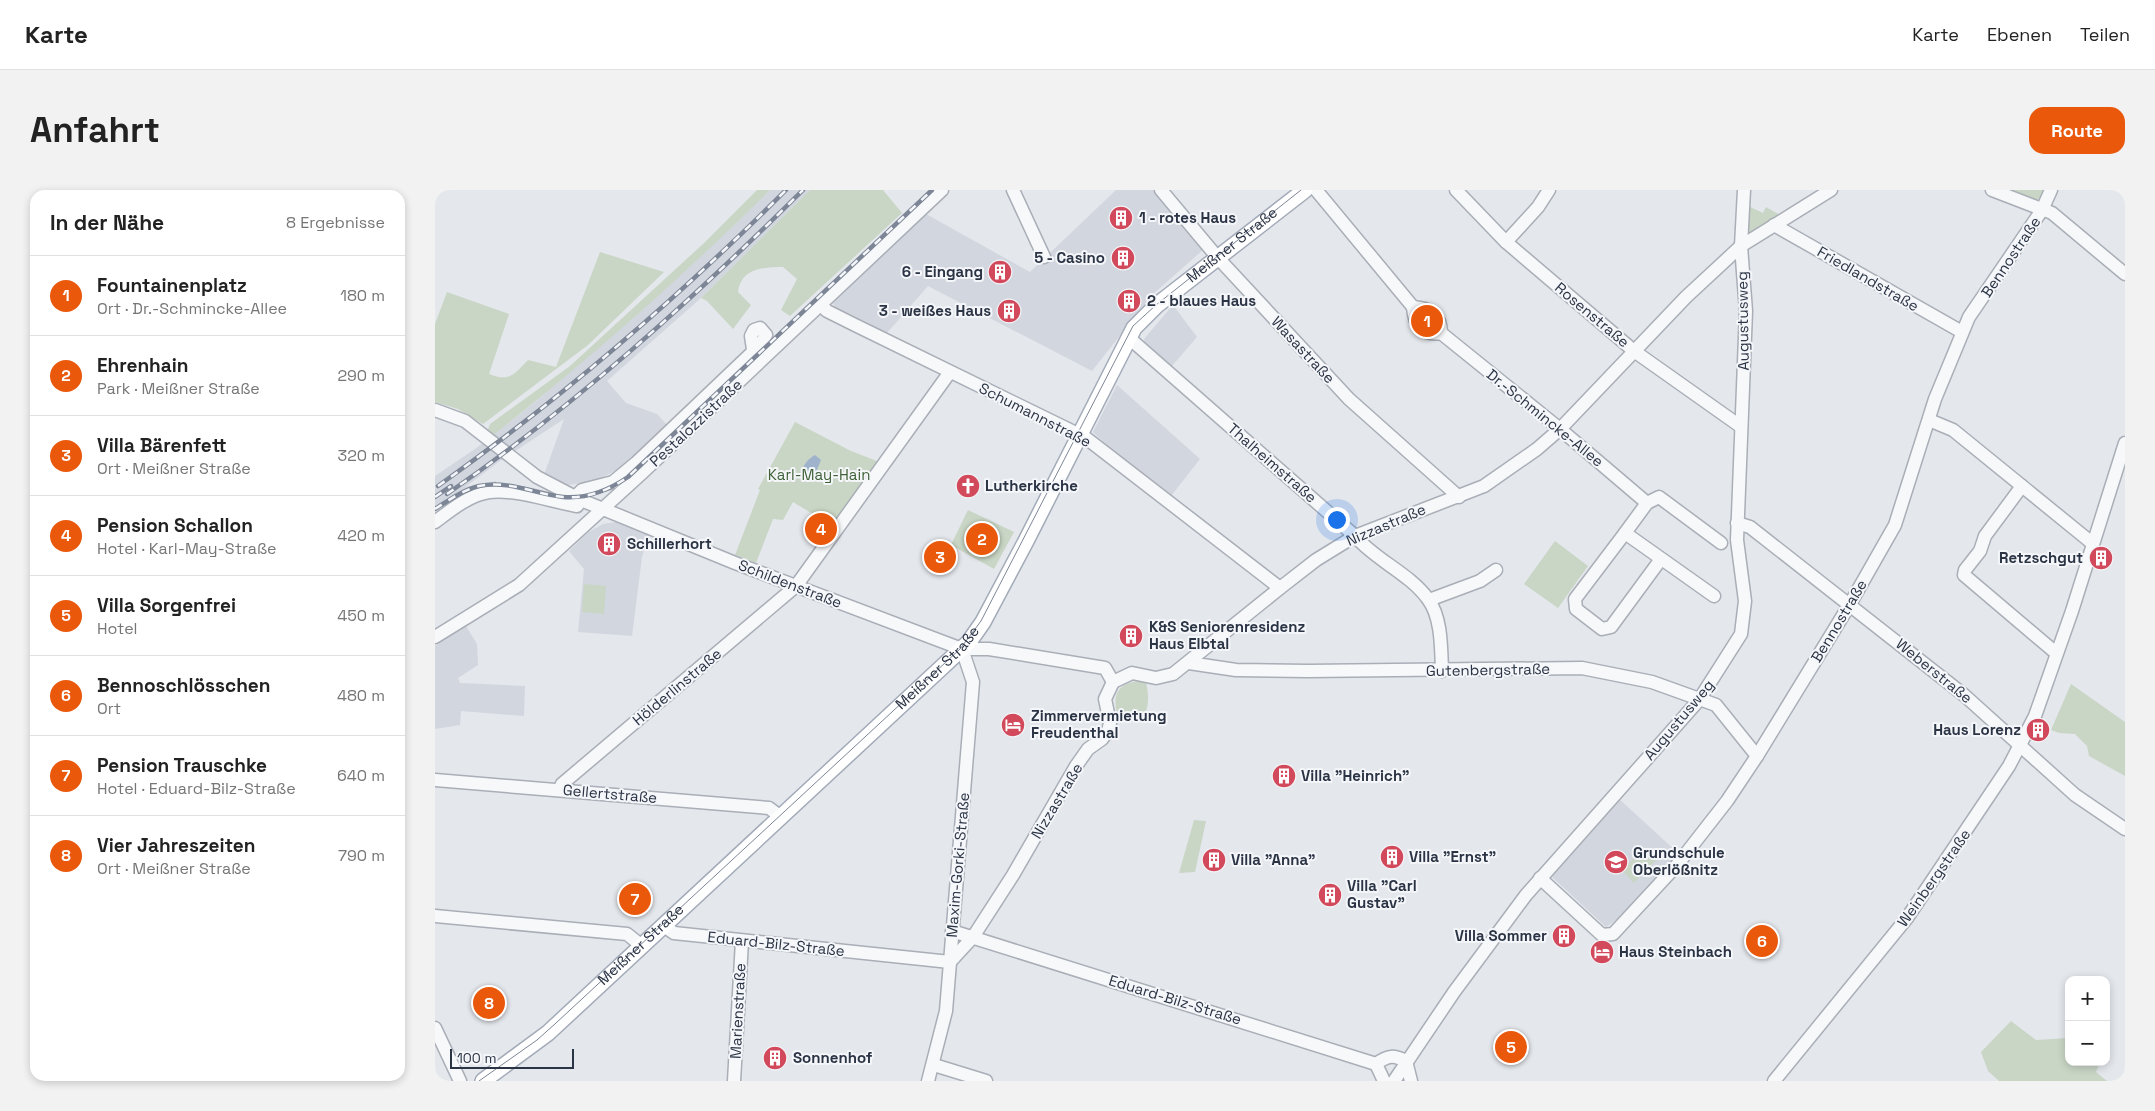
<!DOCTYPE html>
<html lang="de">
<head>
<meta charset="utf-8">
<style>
	body { margin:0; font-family:"Space Grotesk",sans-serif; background:#f2f2f2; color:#222 }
	.controls { position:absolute; right:15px; bottom:15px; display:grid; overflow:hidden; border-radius:10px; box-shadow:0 2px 8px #0003 }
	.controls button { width:45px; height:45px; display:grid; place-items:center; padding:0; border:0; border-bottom:1px solid #e0e0e0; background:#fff; color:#222; font:25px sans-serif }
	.scale { position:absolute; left:15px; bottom:12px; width:124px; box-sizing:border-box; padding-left:5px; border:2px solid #2b3445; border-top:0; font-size:14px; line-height:18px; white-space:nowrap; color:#2b3445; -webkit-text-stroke:4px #f4f6f9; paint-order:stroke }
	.you { position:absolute; left:901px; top:329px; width:18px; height:18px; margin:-12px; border:4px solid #fff; border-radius:50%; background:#1a73e8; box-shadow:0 0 0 8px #1a73e833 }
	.badge { display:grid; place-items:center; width:32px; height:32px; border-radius:50%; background:#ea580c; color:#fff; font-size:16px; font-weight:700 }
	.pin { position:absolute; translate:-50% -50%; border:2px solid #fff; box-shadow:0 1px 5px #0006 }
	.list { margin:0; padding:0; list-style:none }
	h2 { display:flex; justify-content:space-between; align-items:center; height:65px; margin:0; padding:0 20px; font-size:21px }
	h2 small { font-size:16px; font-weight:400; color:#767676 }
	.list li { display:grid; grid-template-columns:32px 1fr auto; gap:15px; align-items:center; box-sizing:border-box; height:80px; padding:0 20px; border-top:1px solid #e0e0e0 }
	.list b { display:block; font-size:19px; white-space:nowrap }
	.list p { margin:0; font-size:16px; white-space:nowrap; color:#767676 }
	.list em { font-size:16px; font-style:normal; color:#767676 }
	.map { position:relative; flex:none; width:1690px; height:891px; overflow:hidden; border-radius:15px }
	header { display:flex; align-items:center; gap:30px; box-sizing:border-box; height:70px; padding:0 25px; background:#fff; border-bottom:1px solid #e0e0e0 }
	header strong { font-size:24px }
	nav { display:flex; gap:28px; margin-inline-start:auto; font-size:18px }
	.intro { display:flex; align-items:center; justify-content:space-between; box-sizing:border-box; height:120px; padding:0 30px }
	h1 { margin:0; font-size:35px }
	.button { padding:12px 22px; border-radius:15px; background:#ea580c; color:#fff; font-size:18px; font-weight:700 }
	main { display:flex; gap:30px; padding:0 30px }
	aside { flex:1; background:#fff; border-radius:15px; box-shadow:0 2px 8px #0003 }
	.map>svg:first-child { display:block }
	.built { fill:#d2d6de }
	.green { fill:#c9d6c5 }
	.water { fill:#9fb4cc }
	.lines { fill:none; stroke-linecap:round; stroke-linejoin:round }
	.minor-casing { stroke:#a9aeb7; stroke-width:15 }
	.major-casing { stroke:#a3abb8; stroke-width:18 }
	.minor { stroke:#f7f8fa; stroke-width:12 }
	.major { stroke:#fff; stroke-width:15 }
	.tram { stroke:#7d8696; stroke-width:1 }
	.rail-casing { stroke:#7d8696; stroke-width:4.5 }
	.rail { stroke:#f4f6f9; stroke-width:2.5; stroke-dasharray:8; stroke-linecap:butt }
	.labels { text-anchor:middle; stroke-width:4; stroke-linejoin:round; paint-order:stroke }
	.poi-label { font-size:15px; font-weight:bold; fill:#2b3445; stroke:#f4f6f9; text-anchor:start }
	.street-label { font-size:15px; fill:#2b3445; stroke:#f4f6f9 }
	.park-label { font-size:15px; fill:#3f6138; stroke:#f4f6f9 }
</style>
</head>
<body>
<header>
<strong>Karte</strong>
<nav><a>Karte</a><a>Ebenen</a><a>Teilen</a></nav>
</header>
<div class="intro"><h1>Anfahrt</h1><a class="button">Route</a></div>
<main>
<aside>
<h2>In der Nähe<small>8 Ergebnisse</small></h2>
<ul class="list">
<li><span class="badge">1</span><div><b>Fountainenplatz</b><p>Ort · Dr.-Schmincke-Allee</p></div><em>180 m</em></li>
<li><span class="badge">2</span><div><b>Ehrenhain</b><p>Park · Meißner Straße</p></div><em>290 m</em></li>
<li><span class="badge">3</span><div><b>Villa Bärenfett</b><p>Ort · Meißner Straße</p></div><em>320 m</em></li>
<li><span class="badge">4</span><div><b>Pension Schallon</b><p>Hotel · Karl-May-Straße</p></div><em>420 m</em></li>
<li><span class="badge">5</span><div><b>Villa Sorgenfrei</b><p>Hotel</p></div><em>450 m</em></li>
<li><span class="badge">6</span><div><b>Bennoschlösschen</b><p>Ort</p></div><em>480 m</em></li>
<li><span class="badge">7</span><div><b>Pension Trauschke</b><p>Hotel · Eduard-Bilz-Straße</p></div><em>640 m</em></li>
<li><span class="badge">8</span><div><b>Vier Jahreszeiten</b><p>Ort · Meißner Straße</p></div><em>790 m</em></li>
</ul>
</aside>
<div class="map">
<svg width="1690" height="891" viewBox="0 0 1690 891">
	<rect width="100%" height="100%" fill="#e4e7ec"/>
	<g class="built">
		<path d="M335,0H375L266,108L172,191L191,213L222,224L233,236L188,277L159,291L133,295L109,285L129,229L65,271L30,297L61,291V297L36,301L0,321V286L40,259L99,213L206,121Z"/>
		<path d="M681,0H720L769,59L717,105L657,181L493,96L452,143L400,118L398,113L491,24L595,82Z"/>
		<path d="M738,115L762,147L737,176L710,154L709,149Z"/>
		<path d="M682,195L765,269L736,306L684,266L658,242Z"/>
		<path d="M181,332L214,345L207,367L197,446L143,442L149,379L134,361L152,343L168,334Z"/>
		<path d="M31,436L42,454L43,475L23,488L25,493L90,496L89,526L26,521L25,535L0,539V456Z"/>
		<path d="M1183,608L1243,663L1230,681L1185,727L1171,737L1114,684Z"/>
	</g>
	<g class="green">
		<path d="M322,0H335C247,87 154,170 57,246L52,242L55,234L135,176L269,53Z"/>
		<path d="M375,0H448L467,23L355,126L346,120L362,89L348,77C329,77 306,78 303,102L316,115L298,139L272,111L266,108Z"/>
		<path d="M1574,0H1610L1607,8L1599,10Z"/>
		<path d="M1311,15L1328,23L1331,17L1345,25L1317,44L1311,42Z"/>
		<path d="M165,62L229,82L153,155L48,234L23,219L0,212V134L12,102L74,124L54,184C75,192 78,185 93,170L121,177Z"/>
		<path d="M360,232L416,261L442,271L398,336L358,312L348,330L338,329L321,373L300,365L325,300L323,299Z"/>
		<path d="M533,320L579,342L559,379L516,355Z"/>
		<path d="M1120,351L1153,376L1123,418L1089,394Z"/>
		<path d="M149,394L171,396L169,424L147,422Z"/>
		<path d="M705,491L711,492C714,506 717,530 695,529C691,529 687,527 683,527C677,506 681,493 705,491Z"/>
		<path d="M1636,494L1690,532V586L1654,566L1652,556L1640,544L1624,543L1616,540Z"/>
		<path d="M759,630L771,631L760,682L744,683Z"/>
		<path d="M1209,658L1218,666L1226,659L1229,662L1199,693L1187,680Z"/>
		<path d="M1576,831L1601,850L1634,848V872H1665L1661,882L1672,891H1564L1553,881L1546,862Z"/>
	</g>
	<path class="water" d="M380,265L386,270L381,282L371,292L366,288C366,278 371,270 380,265Z"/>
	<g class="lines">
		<g class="minor-casing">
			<g id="minor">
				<path d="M578,0L609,67"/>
				<path d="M726,0L783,68L914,209L1024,307"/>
				<path d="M881,0L978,117"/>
				<path d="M1021,0L1071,52L1199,161L1305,236"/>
				<path d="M1557,0L1617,23L1690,84"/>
				<path d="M1339,35L1527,142"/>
				<path d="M1071,52L1103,17L1114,0"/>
				<path d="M386,115L392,121L420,135L651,248L845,398"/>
				<path d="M978,117C995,118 1006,125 1006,143C987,146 979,134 978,117Z"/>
				<path d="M1006,143L1125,239L1212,313"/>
				<path d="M693,147L920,346C940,370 974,383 993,409C1007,428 1006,458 1007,481"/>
				<path d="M0,220L30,231L102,287L146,310L300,373L527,459H554L670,478L678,492"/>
				<path d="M1494,230L1518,240L1657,353"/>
				<path d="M1587,296L1550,346L1545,361L1530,380L1529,385L1621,463"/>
				<path d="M140,307L147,300L178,292L201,273L325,155L331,145L325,138L319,140L316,146L318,159"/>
				<path d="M0,332C16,320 34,305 54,302C82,299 114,311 142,316L146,310"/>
				<path d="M1302,333L1315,337L1529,505L1640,605L1690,639"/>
				<path d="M1190,343L1140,409L1141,419L1167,439L1176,437L1226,369"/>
				<path d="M1279,406L1190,343L1212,313L1224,307L1286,353"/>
				<path d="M994,410L1045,391L1061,380"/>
				<path d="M0,447L84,395L207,283L507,0"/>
				<path d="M754,473L801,480L873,481L1147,478L1217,492L1281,515L1322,566"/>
				<path d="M0,590L334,618L346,627"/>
				<path d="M124,600L127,594L361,396L515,182"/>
				<path d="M1105,688L1167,745L1178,744L1242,675L1292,611L1322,566L1415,414L1460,335L1500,209L1534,127L1607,20L1616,0"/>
				<path d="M0,726L192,744L207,756"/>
				<path d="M229,736L239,743L515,772L538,747L578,685L641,576L653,559L667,549L673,541L675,533L670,509L678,492L697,483L721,488L738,484L845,398L881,370L920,346L1049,296L1102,259L1125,239L1251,107L1306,56L1396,0"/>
				<path d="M517,741L941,874"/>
				<path d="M0,838L25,891"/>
				<path d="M971,871L976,891"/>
				<path d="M941,874C953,865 959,865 971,871"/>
				<path d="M941,874L949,891"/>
				<path d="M499,875L551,891"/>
				<path d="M299,891L307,751"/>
				<path d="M493,891L511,821L538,492L527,459"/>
				<path d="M959,891L1019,802L1091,705L1264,510L1306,444L1310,411L1302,350L1311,121L1306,56L1309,0"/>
				<path d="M1339,891L1472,728L1574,576L1600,526L1637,421L1690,253"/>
			</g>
		</g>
		<g class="major-casing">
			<path id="major" d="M48,891L113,843L534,452L548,432L591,351L699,138L722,115L870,0"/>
		</g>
		<use href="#minor" class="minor"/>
		<use href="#major" class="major"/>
		<path class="tram" id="s1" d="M44,891L102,850L121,833L525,459L546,431L698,136L721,115L866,0"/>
		<g class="rail-casing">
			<g id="rail">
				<path d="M3,296C127,208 243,108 351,0"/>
				<path d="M12,304C141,215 257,110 368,0"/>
				<path d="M0,307L16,296"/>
				<path d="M0,319C14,310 28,300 44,296C75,290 99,304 128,307C152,309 174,300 193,287L497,0"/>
			</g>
		</g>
		<use href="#rail" class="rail"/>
	</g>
	<defs>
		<g id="building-disc" transform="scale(1.25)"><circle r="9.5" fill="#d1495b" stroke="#f4f6f9"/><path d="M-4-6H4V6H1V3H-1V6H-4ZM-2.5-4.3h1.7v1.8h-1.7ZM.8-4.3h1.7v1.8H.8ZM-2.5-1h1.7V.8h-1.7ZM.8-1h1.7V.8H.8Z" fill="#fff"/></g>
		<g id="church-disc" transform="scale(1.25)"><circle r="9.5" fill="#d1495b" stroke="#f4f6f9"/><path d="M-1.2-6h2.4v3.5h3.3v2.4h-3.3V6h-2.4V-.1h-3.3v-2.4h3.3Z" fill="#fff"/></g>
		<g id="hotel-disc" transform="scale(1.25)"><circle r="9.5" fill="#d1495b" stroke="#f4f6f9"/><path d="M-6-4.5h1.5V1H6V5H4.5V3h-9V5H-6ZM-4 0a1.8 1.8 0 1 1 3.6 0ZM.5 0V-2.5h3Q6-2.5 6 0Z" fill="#fff"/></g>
		<g id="school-disc" transform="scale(1.25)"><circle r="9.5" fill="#d1495b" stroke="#f4f6f9"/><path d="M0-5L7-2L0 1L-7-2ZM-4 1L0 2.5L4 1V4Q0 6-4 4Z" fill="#fff"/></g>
	</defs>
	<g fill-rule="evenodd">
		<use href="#building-disc" x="686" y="28"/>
		<use href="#building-disc" x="688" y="68"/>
		<use href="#building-disc" x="565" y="82"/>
		<use href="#building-disc" x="694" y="111"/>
		<use href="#building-disc" x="574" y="121"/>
		<use href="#church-disc" x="533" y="296"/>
		<use href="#building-disc" x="174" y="354"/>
		<use href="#building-disc" x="1666" y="368"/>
		<use href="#building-disc" x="696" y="446"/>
		<use href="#hotel-disc" x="578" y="535"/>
		<use href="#building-disc" x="1603" y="540"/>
		<use href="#building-disc" x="849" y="586"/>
		<use href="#building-disc" x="957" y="667"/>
		<use href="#building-disc" x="779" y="670"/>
		<use href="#school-disc" x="1181" y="672"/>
		<use href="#building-disc" x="895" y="705"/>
		<use href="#building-disc" x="1129" y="746"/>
		<use href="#hotel-disc" x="1167" y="762"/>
		<use href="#building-disc" x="340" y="868"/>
	</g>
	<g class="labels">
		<g class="poi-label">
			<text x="704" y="33">1 - rotes Haus</text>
			<text x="670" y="73" text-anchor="end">5 - Casino</text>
			<text x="548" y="87" text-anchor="end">6 - Eingang</text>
			<text x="712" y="116">2 - blaues Haus</text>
			<text x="556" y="126" text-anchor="end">3 - weißes Haus</text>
			<text x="550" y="301">Lutherkirche</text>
			<text x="192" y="359">Schillerhort</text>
			<text x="1648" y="373" text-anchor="end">Retzschgut</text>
			<text x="714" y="442">K&amp;S Seniorenresidenz<tspan x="714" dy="17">Haus Elbtal</tspan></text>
			<text x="596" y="531">Zimmervermietung<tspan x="596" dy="17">Freudenthal</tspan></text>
			<text x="1586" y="545" text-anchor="end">Haus Lorenz</text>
			<text x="866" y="591">Villa "Heinrich"</text>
			<text x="1198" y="668">Grundschule<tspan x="1198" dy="17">Oberlößnitz</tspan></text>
			<text x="974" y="672">Villa "Ernst"</text>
			<text x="796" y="675">Villa "Anna"</text>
			<text x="912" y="701">Villa "Carl<tspan x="912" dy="17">Gustav"</tspan></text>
			<text x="1112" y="751" text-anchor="end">Villa Sommer</text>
			<text x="1184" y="767">Haus Steinbach</text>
			<text x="358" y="873">Sonnenhof</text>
		</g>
		<g class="street-label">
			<text dy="5" stroke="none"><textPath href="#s1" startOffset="1142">Meißner Straße</textPath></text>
			<text transform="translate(1576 67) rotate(-56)" y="5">Bennostraße</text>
			<text transform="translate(1433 89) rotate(30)" y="5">Friedlandstraße</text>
			<text transform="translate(1157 125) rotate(40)" y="5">Rosenstraße</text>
			<text transform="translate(1308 131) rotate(-91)" y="5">Augustusweg</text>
			<text transform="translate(868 160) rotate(47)" y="5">Wasastraße</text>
			<text transform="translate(600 225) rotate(27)" y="5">Schumannstraße</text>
			<text transform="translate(1110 228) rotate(39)" y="5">Dr.-Schmincke-Allee</text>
			<text transform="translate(261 233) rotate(-43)" y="5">Pestalozzistraße</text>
			<text transform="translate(837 273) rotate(41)" y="5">Thalheimstraße</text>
			<text transform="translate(951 335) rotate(-23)" y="5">Nizzastraße</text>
			<text transform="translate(355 394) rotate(21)" y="5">Schildenstraße</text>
			<text transform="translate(1404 431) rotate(-59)" y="5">Bennostraße</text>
			<text dy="5" stroke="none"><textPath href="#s1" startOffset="618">Meißner Straße</textPath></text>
			<text transform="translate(1053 480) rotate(-1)" y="5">Gutenbergstraße</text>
			<text transform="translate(1499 481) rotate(39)" y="5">Weberstraße</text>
			<text transform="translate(242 497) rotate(-40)" y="5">Hölderlinstraße</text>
			<text transform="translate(1244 530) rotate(-50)" y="5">Augustusweg</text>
			<text transform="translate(175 604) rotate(5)" y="5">Gellertstraße</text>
			<text transform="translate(622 611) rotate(-59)" y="5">Nizzastraße</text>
			<text transform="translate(523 675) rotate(-85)" y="5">Maxim-Gorki-Straße</text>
			<text transform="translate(1499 688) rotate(-55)" y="5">Weinbergstraße</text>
			<text transform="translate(341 754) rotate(6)" y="5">Eduard-Bilz-Straße</text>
			<text dy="5" stroke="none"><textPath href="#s1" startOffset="212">Meißner Straße</textPath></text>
			<text transform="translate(740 810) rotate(17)" y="5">Eduard-Bilz-Straße</text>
			<text transform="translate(303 821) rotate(-87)" y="5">Marienstraße</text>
		</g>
		<g class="park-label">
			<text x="384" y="290">Karl-May-Hain</text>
		</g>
	</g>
</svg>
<div class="controls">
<button>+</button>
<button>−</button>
</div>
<div class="scale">100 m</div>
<div class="you"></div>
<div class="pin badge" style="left:992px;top:131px">1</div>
<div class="pin badge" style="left:547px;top:349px">2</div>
<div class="pin badge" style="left:505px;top:367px">3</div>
<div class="pin badge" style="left:386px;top:339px">4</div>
<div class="pin badge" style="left:1076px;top:857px">5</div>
<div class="pin badge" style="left:1327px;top:751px">6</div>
<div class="pin badge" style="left:200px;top:709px">7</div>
<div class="pin badge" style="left:54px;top:813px">8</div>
</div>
</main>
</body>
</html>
